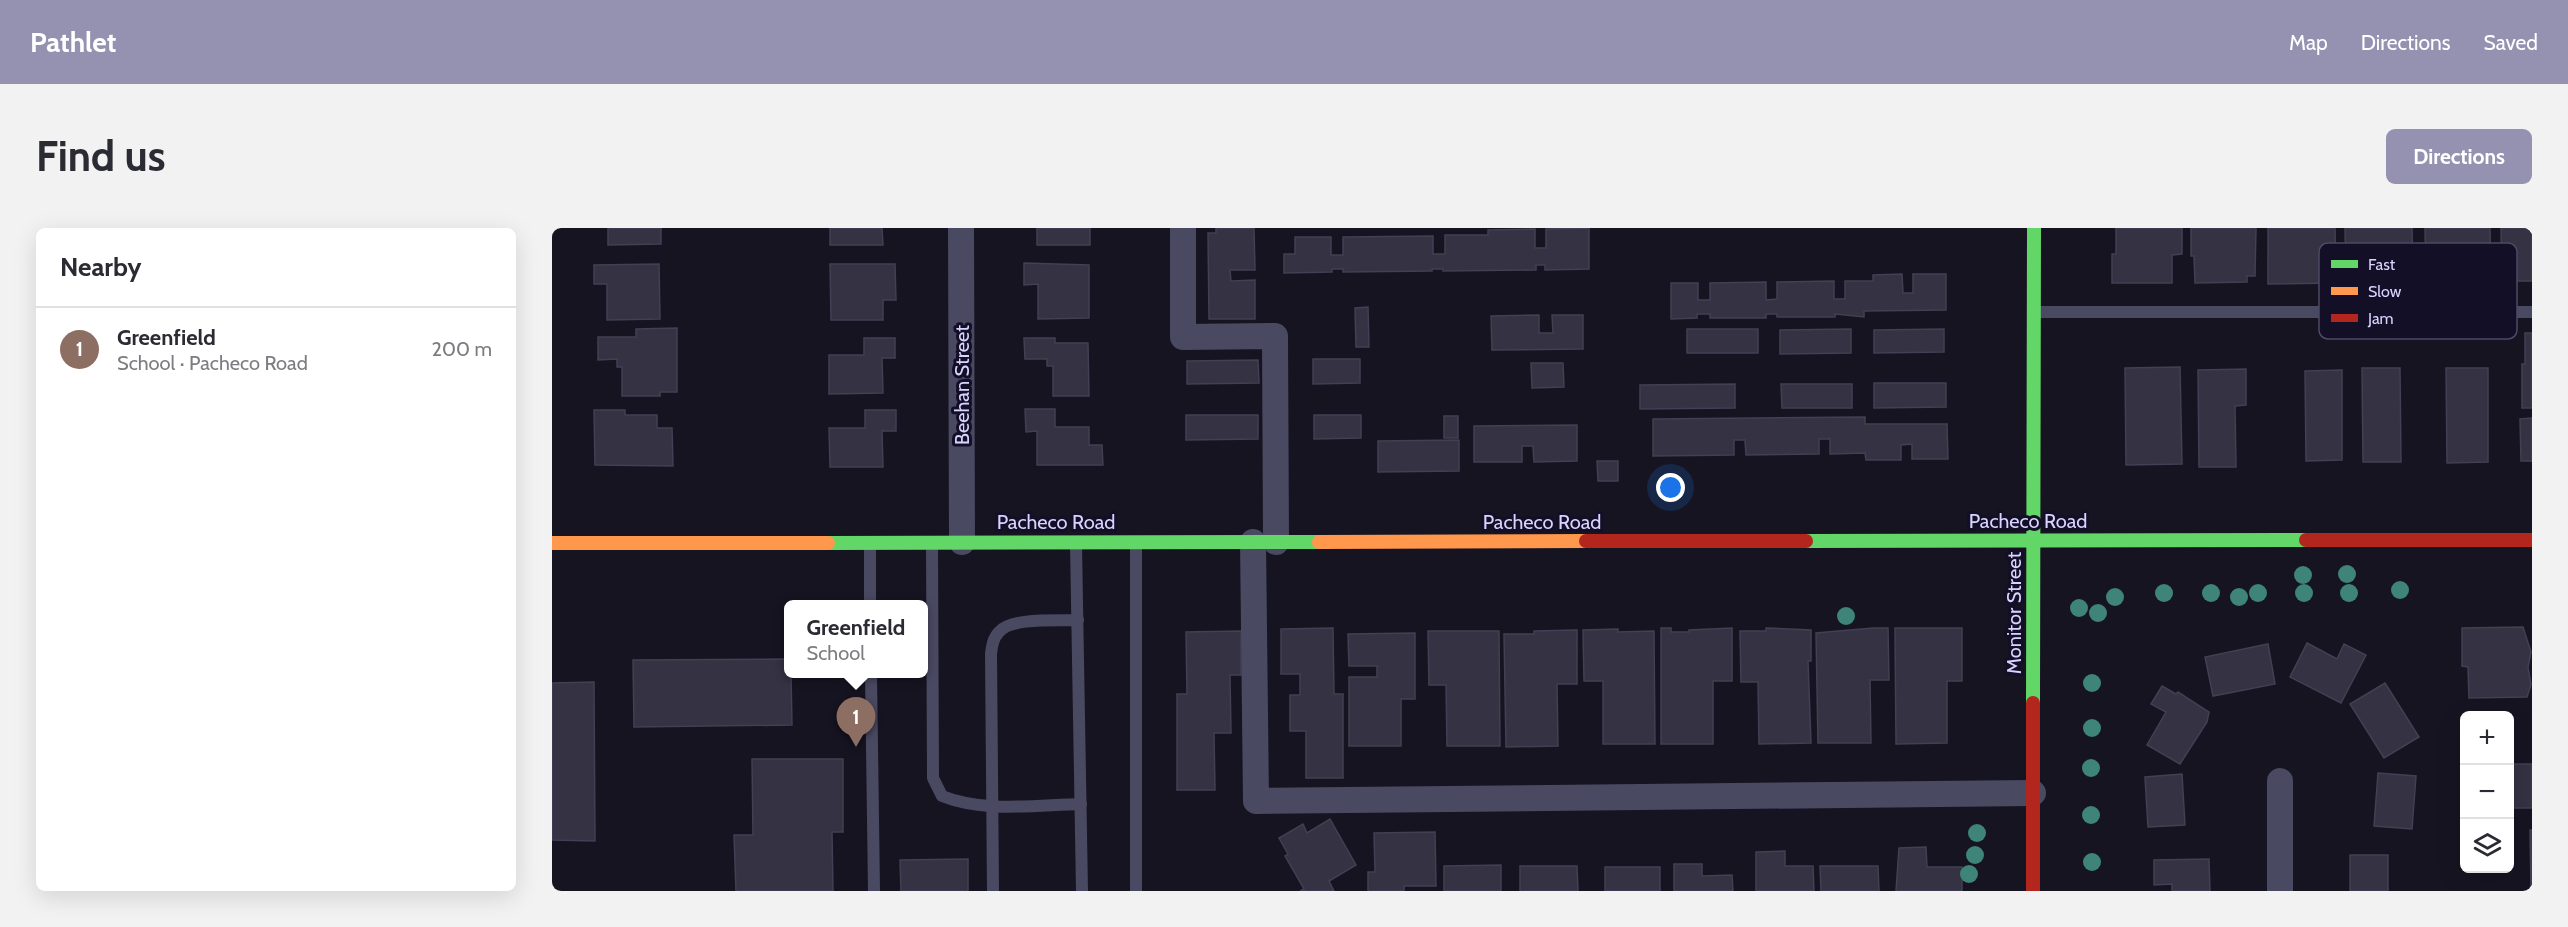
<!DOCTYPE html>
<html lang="en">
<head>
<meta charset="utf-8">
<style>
	body { margin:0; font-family:Cabin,sans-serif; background:#f2f2f3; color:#2b2b33 }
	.controls { position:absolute; right:18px; bottom:18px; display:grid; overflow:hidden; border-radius:9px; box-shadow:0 6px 24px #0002 }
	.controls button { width:54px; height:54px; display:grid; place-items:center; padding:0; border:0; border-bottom:2px solid #e1e1e2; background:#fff; color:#2b2b33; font:30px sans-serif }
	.you { position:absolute; left:1119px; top:260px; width:21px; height:21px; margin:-15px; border:4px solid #fff; border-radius:50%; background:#1a73e8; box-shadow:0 0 0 9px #1a73e833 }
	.badge { display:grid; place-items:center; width:39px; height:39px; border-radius:50%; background:#9591b1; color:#fff; font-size:20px; font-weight:700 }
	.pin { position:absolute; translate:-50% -50px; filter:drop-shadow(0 2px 3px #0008) }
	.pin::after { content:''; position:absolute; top:32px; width:21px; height:18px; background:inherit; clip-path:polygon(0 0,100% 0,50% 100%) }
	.popup { position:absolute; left:232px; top:372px; width:144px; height:78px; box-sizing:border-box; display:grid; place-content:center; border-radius:9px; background:#fff; filter:drop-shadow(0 2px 4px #0005); font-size:20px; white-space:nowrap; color:#7c7c81 }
	.popup b { font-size:22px; color:#2b2b33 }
	.popup::after { content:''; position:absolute; left:50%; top:100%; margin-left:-12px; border:12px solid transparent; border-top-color:#fff }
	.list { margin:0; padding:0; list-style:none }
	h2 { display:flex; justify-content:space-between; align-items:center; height:78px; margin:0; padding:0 24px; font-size:26px }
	h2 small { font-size:20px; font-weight:400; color:#7c7c81 }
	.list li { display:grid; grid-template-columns:39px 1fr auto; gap:18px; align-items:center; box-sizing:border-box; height:84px; padding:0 24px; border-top:2px solid #e1e1e2 }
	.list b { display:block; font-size:22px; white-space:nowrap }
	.list p { margin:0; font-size:20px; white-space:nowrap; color:#7c7c81 }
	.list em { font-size:20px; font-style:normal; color:#7c7c81 }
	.icon { flex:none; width:33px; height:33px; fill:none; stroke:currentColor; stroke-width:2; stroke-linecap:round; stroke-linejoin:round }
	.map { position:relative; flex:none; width:1980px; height:663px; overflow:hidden; border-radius:9px }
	header { display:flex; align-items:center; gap:36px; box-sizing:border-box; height:84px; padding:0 30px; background:#9591b1; color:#fff }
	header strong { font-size:28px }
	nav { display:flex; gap:33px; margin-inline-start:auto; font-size:21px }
	.intro { display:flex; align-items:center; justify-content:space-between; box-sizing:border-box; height:144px; padding:0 36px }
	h1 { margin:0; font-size:42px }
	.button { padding:15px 27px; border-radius:9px; background:#9591b1; color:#fff; font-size:21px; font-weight:700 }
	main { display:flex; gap:36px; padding:0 36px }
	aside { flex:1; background:#fff; border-radius:9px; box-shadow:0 6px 24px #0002 }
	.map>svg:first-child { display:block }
	.building { fill:#343243; stroke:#433f54; stroke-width:1.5 }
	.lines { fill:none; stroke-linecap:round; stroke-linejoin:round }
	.lane { stroke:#4a4962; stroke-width:12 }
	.street { stroke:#4a4962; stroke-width:26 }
	.fast { stroke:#63d668; stroke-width:14 }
	.slow { stroke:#ff974d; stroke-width:14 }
	.jam { stroke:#b3261e; stroke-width:14 }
	.tree { fill:#3e8478 }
	.labels { text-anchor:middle; stroke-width:6; stroke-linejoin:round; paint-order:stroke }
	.street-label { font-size:20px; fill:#d9d4ff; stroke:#130f26 }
	.key { fill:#130f26; stroke:#4e4a67; stroke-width:1.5 }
	.key-label { font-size:16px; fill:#d9d4ff }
</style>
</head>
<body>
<header>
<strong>Pathlet</strong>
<nav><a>Map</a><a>Directions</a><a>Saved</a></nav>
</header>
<div class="intro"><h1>Find us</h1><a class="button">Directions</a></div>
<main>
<aside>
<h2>Nearby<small></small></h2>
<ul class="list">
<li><span class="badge" style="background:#8d6e63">1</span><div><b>Greenfield</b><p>School · Pacheco Road</p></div><em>200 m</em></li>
</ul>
</aside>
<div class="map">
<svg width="1980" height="663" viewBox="0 0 1980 663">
	<rect width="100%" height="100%" fill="#161421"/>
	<g class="building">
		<path d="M56,0H109V16L56,17Z"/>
		<path d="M278,0H330L331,17H278Z"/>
		<rect x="485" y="0" width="53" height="17"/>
		<path d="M664,0H702L703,42H678L679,53L703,52V91H657L656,5H664Z"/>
		<path d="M1037,0V41L993,42V37H984V42L891,43V41H880V43L791,44V41H780V44L732,45V26H743V9H779V27H791V9L881,8V26H893V7H936V2L983,1V20H994V1Z"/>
		<path d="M1564,0H1630V26L1620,27V55H1560V26H1564Z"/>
		<path d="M1639,0H1704L1703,48H1695V54L1643,55L1642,28H1639Z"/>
		<path d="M1716,0H1783L1784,55L1716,56Z"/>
		<path d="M1793,0H1860L1861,53L1794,54Z"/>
		<path d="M1873,0H1938L1939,53L1874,54Z"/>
		<path d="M1949,0H1980V53H1950Z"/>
		<path d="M472,35L537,37V90L486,91V56L472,57Z"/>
		<path d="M107,36L108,91L55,92V56H42V37Z"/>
		<path d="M278,36H343L344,72H331V92H279Z"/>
		<path d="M1350,46L1351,65H1361V46H1394V82L1312,83V89L1283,86V89H1225V86H1214V90H1158V86H1145V90L1119,91V55H1146V72H1158V55L1214,54V72L1225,71V54L1282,53V71H1293V53H1321V47Z"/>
		<path d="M816,79L817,119H804L803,80Z"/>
		<path d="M987,87V105H1001L1000,87H1031V121L940,122L939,88Z"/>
		<path d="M125,100V164H108V168H70V139H65V131L46,132V109H84V101Z"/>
		<rect x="1135" y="101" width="71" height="24"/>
		<path d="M1299,101V125L1228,126V102Z"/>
		<path d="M1392,101V124L1322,125V102Z"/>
		<path d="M1973,105H1980V180H1970V136H1973Z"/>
		<path d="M312,110H343V130H330L331,165L277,166V127H312Z"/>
		<path d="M472,110H503V115H536L537,168H501V138H495V131H473Z"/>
		<path d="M761,131H808V155L761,156Z"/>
		<path d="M706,132L707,155L635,156V133Z"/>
		<path d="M979,135H1011L1012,159L980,160Z"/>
		<path d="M1628,139L1630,236L1574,237L1573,140Z"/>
		<path d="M1810,140H1848L1849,234H1811Z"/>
		<path d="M1894,140H1936V234L1895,235Z"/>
		<path d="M1694,141V177L1683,178L1684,239H1647L1646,142Z"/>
		<path d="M1790,142V232L1754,233L1753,143Z"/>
		<path d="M1322,155H1394V179L1322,180Z"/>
		<path d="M1183,156V180L1088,181V157Z"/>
		<path d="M1229,156H1300V180H1230Z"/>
		<path d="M473,181H503V199H537V217H550L551,237H485V203L474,204Z"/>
		<path d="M42,182H73V187H105V200H120L121,238L43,237Z"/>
		<path d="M313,182H344V203H330L331,239H278L277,200H313Z"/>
		<path d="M634,187H706V211L634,212Z"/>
		<path d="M762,187H809V210L762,211Z"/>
		<rect x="892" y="188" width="14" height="22"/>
		<path d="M1313,189V196H1395L1396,231H1360V216L1349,217V232H1314L1313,225L1278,226V211H1267V226L1194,227L1193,212H1182V227L1101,228V191Z"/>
		<path d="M1980,190V233H1969L1968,191Z"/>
		<path d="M1025,197V233L982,234L981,218H970V234H922V198Z"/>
		<path d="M907,212V243L826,244V213Z"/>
		<path d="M1045,233H1066V253H1046Z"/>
		<path d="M1971,399L1979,424L1976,439L1979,457L1975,469L1917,470L1916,439L1910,438V400Z"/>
		<path d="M781,400L782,466H791V550H754V503H738V467H748V446H729V401Z"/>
		<path d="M1109,400H1119V404H1137V402L1180,400V453H1161V516H1109Z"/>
		<path d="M1214,400L1259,402V433H1256L1259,515L1207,516L1206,454H1189L1188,403H1214Z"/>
		<path d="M1321,400H1336L1337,452H1318L1319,515H1266L1264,405Z"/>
		<path d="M1343,400H1410V453H1395V515L1344,516Z"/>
		<path d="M1066,401V404L1102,403L1103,516H1051V453H1032L1031,402Z"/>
		<path d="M1025,402V456H1005L1006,518L954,519L952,406H982V403Z"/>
		<path d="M689,403V447H678L679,505H662L663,562H625V466H635L634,404Z"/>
		<path d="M876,403H947L948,518H895L894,457H877Z"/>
		<path d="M863,405V471H849V518H797V449H825V438H797L796,406Z"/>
		<path d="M1755,415L1785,431L1792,416L1814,427L1789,475L1738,449Z"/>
		<path d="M1716,416L1723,456L1661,468L1653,429Z"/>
		<path d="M236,431V446H239L240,497L82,499L81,432Z"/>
		<path d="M42,454L43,613L0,612V455Z"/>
		<path d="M1833,455L1867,509L1832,530L1798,476Z"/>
		<path d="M1610,458L1624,466L1626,464L1657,484L1655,494L1628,536L1595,517L1614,484L1599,476Z"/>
		<path d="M200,531H291V604H280L281,663H184L182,607H201Z"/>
		<rect x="1958" y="536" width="22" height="44"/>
		<path d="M1826,545L1864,548L1860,601L1822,598Z"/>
		<path d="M1630,546L1633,597L1596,599L1593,549Z"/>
		<path d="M778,591L804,637L777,653L782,663H748L752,661L733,628L736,626L727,610L751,596L755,605Z"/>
		<path d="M1978,602H1980V659H1979Z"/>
		<path d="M883,604L884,658H852V663H816V644H823L822,605Z"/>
		<path d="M1374,619L1375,639H1410V663H1344L1347,620Z"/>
		<path d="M1233,623V638H1261L1262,663H1204V624Z"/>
		<rect x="1798" y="627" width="38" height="36"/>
		<path d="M416,631V663H349L348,632Z"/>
		<path d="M1657,631L1658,663H1620V656L1602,657V632Z"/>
		<path d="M1122,636H1150V648L1180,647L1181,663H1122Z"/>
		<path d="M949,637V663H892V638Z"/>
		<path d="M968,638H1025L1026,663H968Z"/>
		<path d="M1268,638H1326L1327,663H1269Z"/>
		<rect x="1053" y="639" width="55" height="24"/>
	</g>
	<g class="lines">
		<g class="lane">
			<path d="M1483,84H1980"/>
			<path d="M318,315V376"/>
			<path d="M380,315L381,550L390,568C432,585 484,577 529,576"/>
			<path d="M524,316L530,663"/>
			<path d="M319,446L322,663"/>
			<path d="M441,663L439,426C440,418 441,410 447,404C459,389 507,393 526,392"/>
			<path d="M584,663V316"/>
		</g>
		<g class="street">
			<path d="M409,0L410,314"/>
			<path d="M631,0V109L723,108L724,314"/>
			<path d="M701,314L704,573L1481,565"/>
			<path d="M1728,553V663"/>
		</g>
		<g class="fast">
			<path d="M1254,313L1754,312"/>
			<path d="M276,315L767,314"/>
			<path d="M1481,475L1482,0"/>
		</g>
		<g class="slow">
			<path d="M767,314L1034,313"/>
			<path d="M0,315H276"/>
		</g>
		<g class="jam">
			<path d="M1754,312H1980"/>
			<path d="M1034,313H1254"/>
			<path d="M1481,663V475"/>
		</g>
	</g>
	<g class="tree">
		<circle cx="1795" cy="346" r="9"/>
		<circle cx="1751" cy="347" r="9"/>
		<circle cx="1848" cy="362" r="9"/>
		<circle cx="1612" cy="365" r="9"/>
		<circle cx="1659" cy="365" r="9"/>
		<circle cx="1706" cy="365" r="9"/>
		<circle cx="1752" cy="365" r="9"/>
		<circle cx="1797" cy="365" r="9"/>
		<circle cx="1563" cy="369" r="9"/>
		<circle cx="1687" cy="369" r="9"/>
		<circle cx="1527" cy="380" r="9"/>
		<circle cx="1546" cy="385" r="9"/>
		<circle cx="1294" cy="388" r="9"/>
		<circle cx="1540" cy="455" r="9"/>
		<circle cx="1540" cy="500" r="9"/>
		<circle cx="1539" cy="540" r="9"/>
		<circle cx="1539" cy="587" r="9"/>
		<circle cx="1425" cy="605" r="9"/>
		<circle cx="1423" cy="627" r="9"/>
		<circle cx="1540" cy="634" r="9"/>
		<circle cx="1417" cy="646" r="9"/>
	</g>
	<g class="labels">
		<g class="street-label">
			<text transform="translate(410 157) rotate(-90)" y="7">Beehan Street</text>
			<text x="1476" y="300">Pacheco Road</text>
			<text x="504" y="301">Pacheco Road</text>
			<text x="990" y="301">Pacheco Road</text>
			<text transform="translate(1462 385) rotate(-90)" y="7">Monitor Street</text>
		</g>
	</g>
	<rect x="1767" y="15" width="198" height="96" rx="9" class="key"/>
	<rect x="1779" y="32" width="27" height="8" fill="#63d668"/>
	<rect x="1779" y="59" width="27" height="8" fill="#ff974d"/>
	<rect x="1779" y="86" width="27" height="8" fill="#b3261e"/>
	<g class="key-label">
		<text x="1816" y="42">Fast</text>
		<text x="1816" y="69">Slow</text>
		<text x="1816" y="96">Jam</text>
	</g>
</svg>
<div class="controls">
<button>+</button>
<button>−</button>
<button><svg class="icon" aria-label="layers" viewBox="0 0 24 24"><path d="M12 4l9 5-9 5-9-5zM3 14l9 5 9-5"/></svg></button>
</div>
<div class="you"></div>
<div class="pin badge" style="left:304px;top:519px;background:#8d6e63">1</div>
<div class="popup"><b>Greenfield</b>School</div>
</div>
</main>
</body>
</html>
